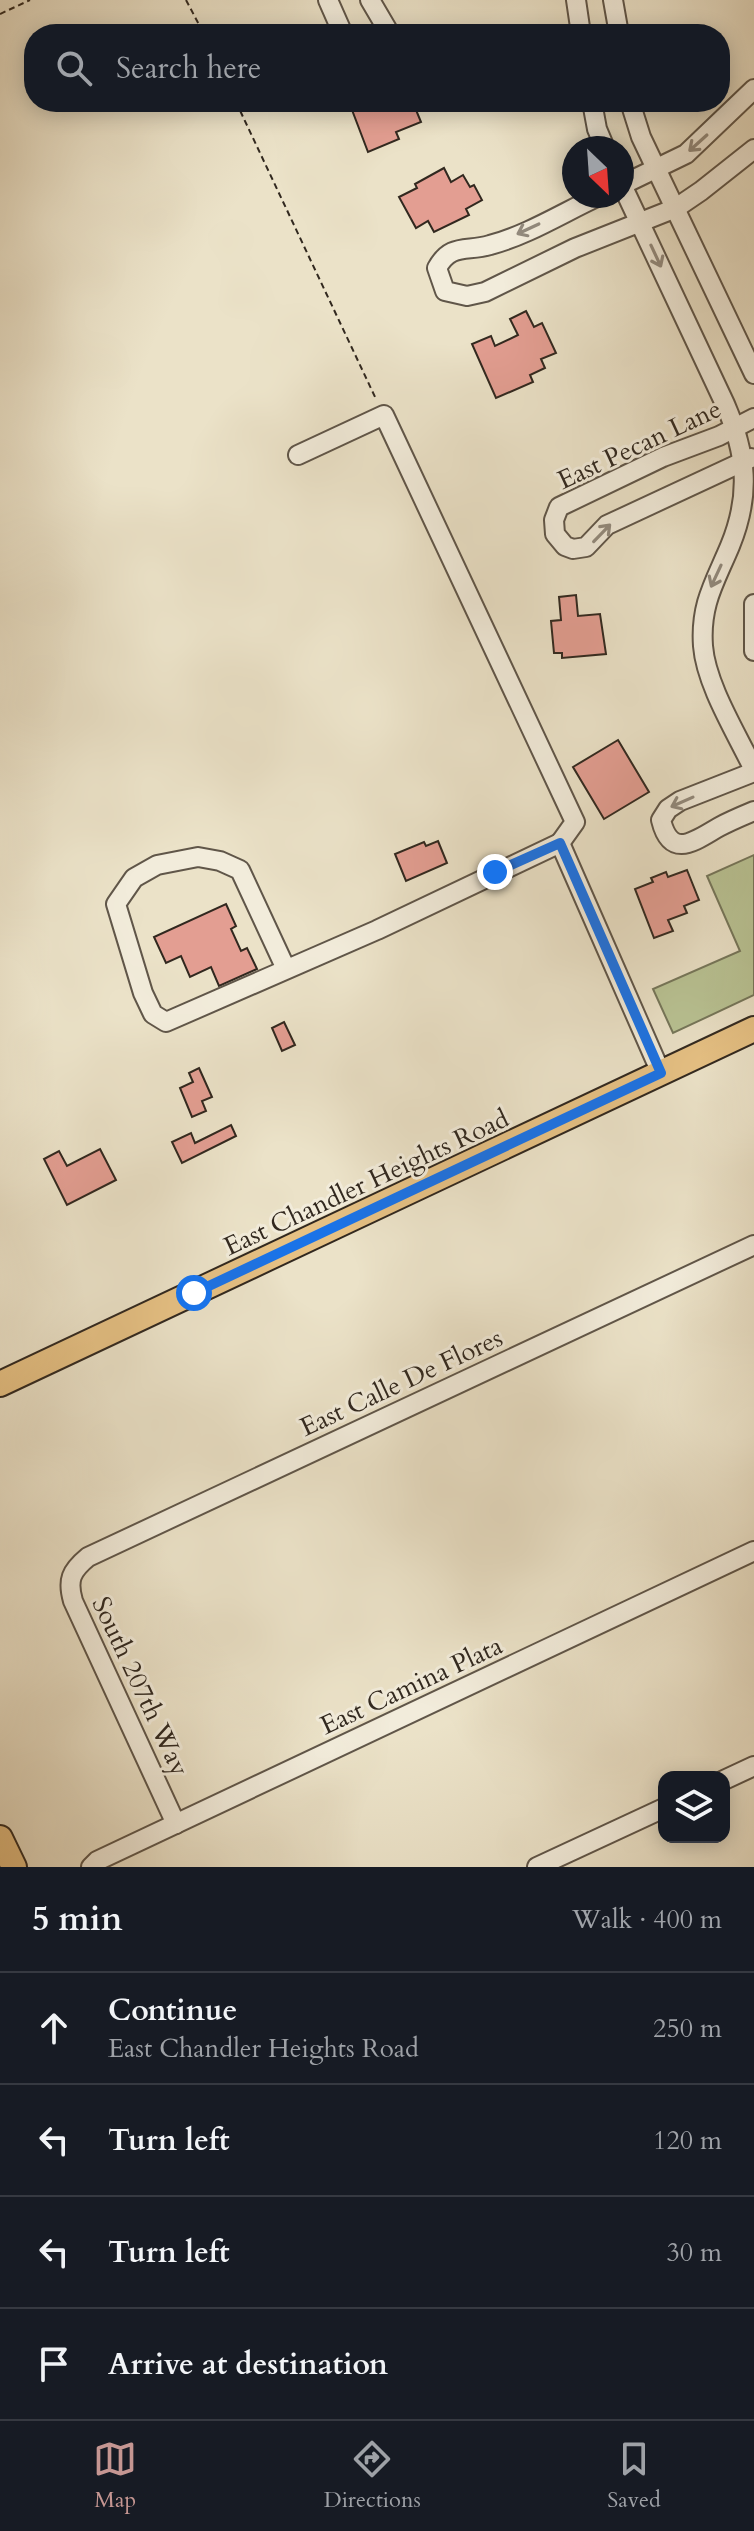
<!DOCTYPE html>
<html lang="en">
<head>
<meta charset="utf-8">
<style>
	body { margin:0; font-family:Cardo,serif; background:#20242c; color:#f1f3f6 }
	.controls { position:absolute; right:24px; bottom:24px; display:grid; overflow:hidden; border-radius:16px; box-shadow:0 4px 20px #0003 }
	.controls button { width:72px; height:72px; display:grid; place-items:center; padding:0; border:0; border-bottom:2px solid #363941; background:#171b24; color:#f1f3f6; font:40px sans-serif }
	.compass { position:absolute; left:562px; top:136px; width:72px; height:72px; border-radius:50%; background:#171b24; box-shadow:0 4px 20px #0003; rotate:155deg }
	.stop { position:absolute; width:24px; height:24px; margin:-18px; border:6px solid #1a73e8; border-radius:50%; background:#fff }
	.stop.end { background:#1a73e8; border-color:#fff; box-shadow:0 2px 8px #0008 }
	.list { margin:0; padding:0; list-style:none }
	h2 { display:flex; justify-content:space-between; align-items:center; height:104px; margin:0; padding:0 32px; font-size:34px }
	h2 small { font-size:26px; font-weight:400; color:#9ea1a6 }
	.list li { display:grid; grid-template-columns:52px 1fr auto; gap:24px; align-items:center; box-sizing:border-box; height:112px; padding:0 32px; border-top:2px solid #363941 }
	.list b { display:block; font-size:30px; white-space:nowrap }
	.list p { margin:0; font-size:26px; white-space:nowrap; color:#9ea1a6 }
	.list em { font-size:26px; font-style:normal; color:#9ea1a6 }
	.icon { flex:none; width:44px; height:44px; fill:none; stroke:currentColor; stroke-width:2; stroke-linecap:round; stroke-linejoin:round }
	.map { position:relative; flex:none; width:754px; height:1867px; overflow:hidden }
	.search { position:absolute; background:#171b24; box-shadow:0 4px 20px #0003; left:24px; right:24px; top:24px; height:88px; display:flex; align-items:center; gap:20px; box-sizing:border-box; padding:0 28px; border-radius:32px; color:#9ea1a6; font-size:30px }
	.sheet { height:552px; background:#171b24 }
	nav { display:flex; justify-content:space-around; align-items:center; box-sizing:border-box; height:112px; border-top:2px solid #363941; background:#171b24; font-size:22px; color:#9ea1a6 }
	nav a { display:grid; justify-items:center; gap:4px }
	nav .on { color:#c59692 }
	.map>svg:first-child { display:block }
	.green { fill:#b9c394; stroke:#75765a; stroke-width:2 }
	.building { fill:#e39e92; stroke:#31281f; stroke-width:2 }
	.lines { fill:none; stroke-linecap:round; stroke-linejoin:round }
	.minor-casing { stroke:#605649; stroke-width:22 }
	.major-casing { stroke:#31281f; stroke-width:28 }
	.path { stroke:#31281f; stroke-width:2; stroke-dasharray:6 4; stroke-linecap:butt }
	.minor { stroke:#f2ecdb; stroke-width:18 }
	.major { stroke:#e6c184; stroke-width:24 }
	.oneway { stroke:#928a7d }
	.route { stroke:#1a73e8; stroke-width:10 }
	.labels { text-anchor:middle; stroke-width:6; stroke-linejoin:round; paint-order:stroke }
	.street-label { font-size:26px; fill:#31281f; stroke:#f2ecdb }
</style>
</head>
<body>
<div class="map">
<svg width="754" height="1867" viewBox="0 0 754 1867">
	<rect width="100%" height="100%" fill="#ebe2c8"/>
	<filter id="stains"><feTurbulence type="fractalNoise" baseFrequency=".0025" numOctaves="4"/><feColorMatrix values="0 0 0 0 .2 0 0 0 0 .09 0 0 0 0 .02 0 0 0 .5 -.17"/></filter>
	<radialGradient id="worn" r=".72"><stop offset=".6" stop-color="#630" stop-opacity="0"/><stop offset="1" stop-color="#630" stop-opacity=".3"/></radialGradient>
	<path class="green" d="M754,855V995L673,1033L653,989L740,951L707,876Z"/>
	<g class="building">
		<path d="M349,102H434L416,110L421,122L396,132L399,139L368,152Z"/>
		<path d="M444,168L451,182L463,175L470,187L474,185L482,200L466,209L469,215L434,232L428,221L416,228L399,197L417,188L415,184Z"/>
		<path d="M526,311L534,327L542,323L556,353L541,359L545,368L530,375L533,382L496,398L472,344L491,336L495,346L518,335L510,319Z"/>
		<path d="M576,595L578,616L600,614L606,654L562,658V653H554L551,621L561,620L559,597Z"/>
		<path d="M618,740L649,792L604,819L573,767Z"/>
		<path d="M438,841L447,863L406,881L395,854L424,842L426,846Z"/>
		<path d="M687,870L699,900L684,906L687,913L668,920L673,931L654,938L635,889L653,882L651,878L666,872L668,877Z"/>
		<path d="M226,904L236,926L231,929L241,951L247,948L257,969L219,986L211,967L190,977L181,956L166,963L154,937Z"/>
		<path d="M284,1022L295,1045L282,1051L272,1028Z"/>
		<path d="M199,1068L212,1097L202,1101L206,1111L192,1117L180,1088L193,1082L189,1073Z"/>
		<path d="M231,1125L236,1136L182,1163L172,1142L191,1133L195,1143Z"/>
		<path d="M100,1149L116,1180L67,1205L44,1159L59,1151L67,1166Z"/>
	</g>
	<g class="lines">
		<g class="minor-casing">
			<g id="minor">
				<path d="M328,0L343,34"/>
				<path d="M370,0L390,34"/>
				<path d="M576,0L581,34"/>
				<path d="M613,0L619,34"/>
				<path d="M754,89L686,154L622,185L725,404C747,454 751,495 730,546C715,582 700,604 703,646C706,685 737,734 754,770"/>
				<path d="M592,102L597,129L605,148"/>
				<path d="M630,102L641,137L754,374"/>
				<path d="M599,196C564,212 528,235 490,245C466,252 451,243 437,268L445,291L467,296L485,292L575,248L676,208L701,191L754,149"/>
				<path d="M298,455L384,415L575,822L560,843"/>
				<path d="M751,458L607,525L586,547L573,549L565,546L555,534L554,520L559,507L663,457L719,436L754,418"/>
				<path d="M754,604V651"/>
				<path d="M754,772L680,801L668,809L661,820C671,861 696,840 719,827C730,821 742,816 754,811"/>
				<path d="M286,969L240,870L220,861L198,857L157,865L134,878L116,904L143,993L153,1014L166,1022L377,930L560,843L661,1073"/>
				<path d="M724,1780L754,1766"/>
				<path d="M176,1824L73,1601C67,1580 71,1571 88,1557L754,1245"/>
				<path d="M91,1867L97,1861L754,1551"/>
				<path d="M537,1867L664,1808"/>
			</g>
		</g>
		<g class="major-casing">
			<g id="major">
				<path d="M0,1384L754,1029"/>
				<path d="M0,1838L14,1867"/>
			</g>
		</g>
		<g class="path">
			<path d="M186,0L204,34"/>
			<path d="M0,14L30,0"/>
			<path d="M236,102L376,399"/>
		</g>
		<use href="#minor" class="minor"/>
		<use href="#major" class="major"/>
	</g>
	<defs><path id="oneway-shaft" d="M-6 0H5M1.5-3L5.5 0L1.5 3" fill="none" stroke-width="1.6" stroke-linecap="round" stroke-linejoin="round" transform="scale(2)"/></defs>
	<g class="oneway">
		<use href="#oneway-shaft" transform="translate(698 143) rotate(138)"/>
		<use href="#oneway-shaft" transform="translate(528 229) rotate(155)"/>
		<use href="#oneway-shaft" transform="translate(656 256) rotate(65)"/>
		<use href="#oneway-shaft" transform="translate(602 533) rotate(-46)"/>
		<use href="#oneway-shaft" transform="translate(716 576) rotate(115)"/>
		<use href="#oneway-shaft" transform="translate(682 802) rotate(156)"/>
	</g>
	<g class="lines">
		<path class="route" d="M194,1293L661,1073L560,843L495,872"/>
	</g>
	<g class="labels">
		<g class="street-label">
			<text transform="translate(639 444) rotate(-25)" y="9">East Pecan Lane</text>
			<text transform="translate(366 1182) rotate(-25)" y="9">East Chandler Heights Road</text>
			<text transform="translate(401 1382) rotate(-25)" y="9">East Calle De Flores</text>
			<text transform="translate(411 1685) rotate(-25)" y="9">East Camina Plata</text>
			<text transform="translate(141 1686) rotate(65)" y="9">South 207th Way</text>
		</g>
	</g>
	<rect width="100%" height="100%" filter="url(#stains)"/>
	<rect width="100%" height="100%" fill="url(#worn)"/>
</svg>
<div class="controls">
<button><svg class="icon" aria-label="layers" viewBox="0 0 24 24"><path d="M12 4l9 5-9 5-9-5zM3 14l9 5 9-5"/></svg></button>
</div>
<svg class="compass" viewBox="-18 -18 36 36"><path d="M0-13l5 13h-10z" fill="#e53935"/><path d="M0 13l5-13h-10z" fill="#9ea1a6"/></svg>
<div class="stop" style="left:194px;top:1293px"></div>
<div class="stop end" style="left:495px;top:872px"></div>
<div class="search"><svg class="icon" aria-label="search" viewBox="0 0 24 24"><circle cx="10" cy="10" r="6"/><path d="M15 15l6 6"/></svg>Search here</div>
</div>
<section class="sheet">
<h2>5 min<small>Walk · 400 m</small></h2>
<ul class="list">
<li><svg class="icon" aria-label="ahead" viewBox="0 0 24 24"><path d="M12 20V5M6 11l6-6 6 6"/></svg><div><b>Continue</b><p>East Chandler Heights Road</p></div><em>250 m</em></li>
<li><svg class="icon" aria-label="left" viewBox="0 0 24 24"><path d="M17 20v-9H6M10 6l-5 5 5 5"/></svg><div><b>Turn left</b></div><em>120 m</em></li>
<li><svg class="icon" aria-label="left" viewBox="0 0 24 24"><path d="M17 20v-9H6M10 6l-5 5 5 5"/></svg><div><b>Turn left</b></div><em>30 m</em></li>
<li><svg class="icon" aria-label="arrive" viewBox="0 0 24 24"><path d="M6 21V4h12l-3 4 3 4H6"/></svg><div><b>Arrive at destination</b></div></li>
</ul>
</section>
<nav>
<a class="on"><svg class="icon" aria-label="map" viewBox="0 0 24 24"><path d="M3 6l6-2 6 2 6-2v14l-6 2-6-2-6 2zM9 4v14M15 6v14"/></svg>Map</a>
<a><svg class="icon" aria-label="directions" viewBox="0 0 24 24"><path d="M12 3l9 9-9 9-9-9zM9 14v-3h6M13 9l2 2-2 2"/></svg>Directions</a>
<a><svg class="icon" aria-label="saved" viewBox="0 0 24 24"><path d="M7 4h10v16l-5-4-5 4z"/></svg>Saved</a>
</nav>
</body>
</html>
